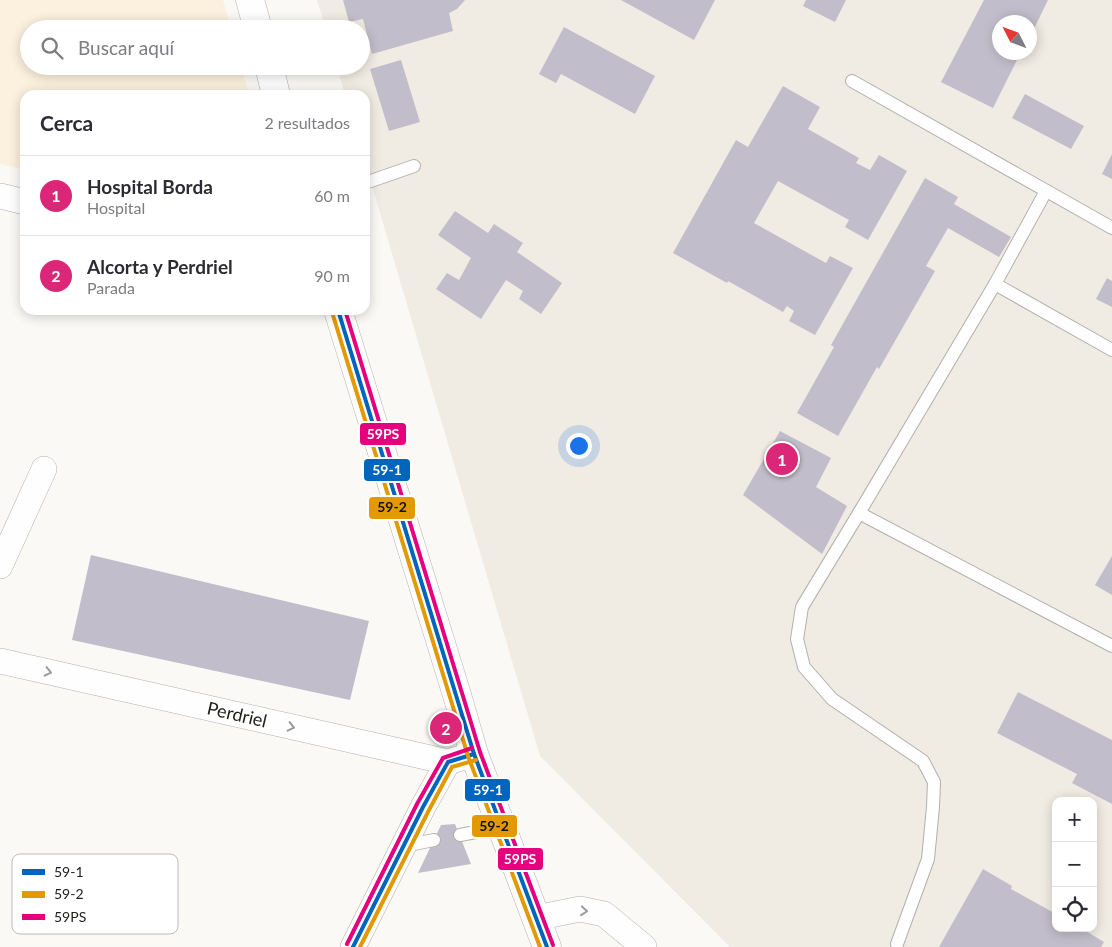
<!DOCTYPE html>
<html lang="es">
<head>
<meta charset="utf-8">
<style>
	body { margin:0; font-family:Lato,sans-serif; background:#f7f7f7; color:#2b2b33 }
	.controls { position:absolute; right:15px; bottom:15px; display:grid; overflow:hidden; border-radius:10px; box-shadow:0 2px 12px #0003 }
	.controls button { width:45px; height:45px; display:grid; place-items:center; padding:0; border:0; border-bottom:1px solid #e1e1e2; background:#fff; color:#2b2b33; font:25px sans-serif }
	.compass { position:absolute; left:992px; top:15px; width:45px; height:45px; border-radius:50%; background:#fff; box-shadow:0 2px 12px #0003; rotate:312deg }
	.you { position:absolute; left:578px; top:445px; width:18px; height:18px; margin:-12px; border:4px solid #fff; border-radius:50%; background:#1a73e8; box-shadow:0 0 0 8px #1a73e833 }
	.badge { display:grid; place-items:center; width:32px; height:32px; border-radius:50%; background:#db2777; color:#fff; font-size:16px; font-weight:700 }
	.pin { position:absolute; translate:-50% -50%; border:2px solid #fff; box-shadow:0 1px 5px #0006 }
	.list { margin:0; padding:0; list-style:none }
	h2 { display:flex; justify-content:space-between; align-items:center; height:65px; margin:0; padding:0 20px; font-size:21px }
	h2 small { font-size:16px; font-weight:400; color:#7c7c81 }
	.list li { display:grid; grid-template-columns:32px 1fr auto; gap:15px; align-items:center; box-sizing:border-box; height:80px; padding:0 20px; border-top:1px solid #e1e1e2 }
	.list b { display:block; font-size:19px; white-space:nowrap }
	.list p { margin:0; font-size:16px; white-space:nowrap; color:#7c7c81 }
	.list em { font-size:16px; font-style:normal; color:#7c7c81 }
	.icon { flex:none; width:28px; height:28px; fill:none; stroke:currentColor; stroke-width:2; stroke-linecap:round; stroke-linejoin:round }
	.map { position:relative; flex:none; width:1112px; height:947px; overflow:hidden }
	.search { position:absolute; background:#fff; box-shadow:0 2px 12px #0003; left:20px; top:20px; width:350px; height:55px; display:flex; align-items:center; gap:12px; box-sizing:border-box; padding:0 18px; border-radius:28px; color:#7c7c81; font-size:19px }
	.panel { position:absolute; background:#fff; box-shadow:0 2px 12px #0003; left:20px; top:90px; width:350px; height:225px; border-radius:15px }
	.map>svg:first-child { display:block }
	.built { fill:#f0ece3; fill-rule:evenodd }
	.green { fill:#fcf1de }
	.building { fill:#c2bdca }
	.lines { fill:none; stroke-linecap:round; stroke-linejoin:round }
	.service-casing { stroke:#b2b0ad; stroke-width:14 }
	.minor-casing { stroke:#b2b0ad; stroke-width:26 }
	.secondary-casing { stroke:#b2b0ad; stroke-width:29 }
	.service { stroke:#fefefe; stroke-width:12 }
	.minor { stroke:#fefefe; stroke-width:25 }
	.secondary { stroke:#fefefe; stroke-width:28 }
	.bus-1-casing { stroke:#fff; stroke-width:8 }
	.bus-2-casing { stroke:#fff; stroke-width:8 }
	.bus-3-casing { stroke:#fff; stroke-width:8 }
	.bus-1 { stroke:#0065bd; stroke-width:4 }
	.bus-2 { stroke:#e29903; stroke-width:4 }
	.bus-3 { stroke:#e5007d; stroke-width:4 }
	.oneway { stroke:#9b9a99 }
	.labels { text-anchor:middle; stroke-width:4.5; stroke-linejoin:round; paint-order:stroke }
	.street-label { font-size:18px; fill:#21201d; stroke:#fff }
	.key { fill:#fff; stroke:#bcbcbb; stroke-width:1 }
	.key-label { font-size:14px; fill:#21201d }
	.line-badge { stroke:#fff; stroke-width:2 }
	.badge-label { font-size:14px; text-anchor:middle; font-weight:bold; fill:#fff }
	.pale-badge-label { font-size:14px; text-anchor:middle; font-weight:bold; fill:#111 }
</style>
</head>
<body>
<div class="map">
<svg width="1112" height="947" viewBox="0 0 1112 947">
	<rect width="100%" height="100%" fill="#fbf9f5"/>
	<path class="built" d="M317,0H1112V947H730L540,756L365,162V95H345L337,66H361V29H326ZM1000,22H1030V52H1000ZM1056,801H1093V928H1056Z"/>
	<path class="green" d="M0,0H223L231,29H29V66H241L249,95H25V170L0,164Z"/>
	<g class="building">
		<path d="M343,0H465L457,9L449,13L453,31L372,54L363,19L349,22Z"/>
		<path d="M621,0H715L694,40Z"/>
		<path d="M806,0H846L835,22L803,6Z"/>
		<path d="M984,0H1048L1030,37V22H1000V52H1021L993,108L941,82Z"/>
		<path d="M564,27L655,76L635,114L561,74L556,83L539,74Z"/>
		<path d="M401,60L420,122L389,131L370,69Z"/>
		<path d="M783,86L820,107L808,129L859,158L856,163L870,170L879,155L907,171L868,240L845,227L849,220L778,181L754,223L826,263L830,256L853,268L815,335L789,321L794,311L787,306L783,312L728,281L727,283L673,253L736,140L748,147Z"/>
		<path d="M1025,94L1084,126L1071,149L1012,118Z"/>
		<path d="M1112,154V179L1102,174Z"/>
		<path d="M925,178L958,197L954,204L1011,237L999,257L948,228L926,266L935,271L879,369L877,367L838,436L797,413L834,347L831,345Z"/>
		<path d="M455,211L488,233L494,224L523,243L517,252L562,283L541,314L519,299L523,291L506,280L481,319L436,289L447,273L459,280L471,258L438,235Z"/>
		<path d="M1107,278L1112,281V307L1096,299Z"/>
		<path d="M780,431L831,458L816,487L847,506L822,554L743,495Z"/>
		<path d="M91,555L369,621L350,700L72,640Z"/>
		<path d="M1112,556V595L1095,585Z"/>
		<path d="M1018,692L1112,740V804L1072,783L1077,774L997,733Z"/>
		<path d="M455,824L471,864L418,873L441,825Z"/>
		<path d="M983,869L1012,886L1011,889L1056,914V928H1081L1104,942L1101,947H939Z"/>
	</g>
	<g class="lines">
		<g class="service-casing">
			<g id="service">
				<path d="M852,81L1112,228"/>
				<path d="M365,183L414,166"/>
				<path d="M995,284L1112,350"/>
				<path d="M859,513L1112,646"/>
				<path d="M460,835L502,827"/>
				<path d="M404,846L434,840"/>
				<path d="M897,944L928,859L933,807L934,782L923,761L832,699L804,667L797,639L802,607L859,513L995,284L1046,191"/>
			</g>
		</g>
		<g class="minor-casing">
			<g id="minor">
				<path d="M0,196L25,202"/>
				<path d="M0,566L44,469"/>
				<path d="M0,661L448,762L474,754"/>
				<path d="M536,918L580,909L604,914L644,947"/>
				<path d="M353,947L423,807L448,762"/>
			</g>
		</g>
		<g class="secondary-casing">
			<g id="secondary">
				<path d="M250,0L258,29"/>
				<path d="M269,66L276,95"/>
				<path d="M338,310L457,695L474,754L547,947"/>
			</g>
		</g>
		<use href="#service" class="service"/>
		<use href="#minor" class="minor"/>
		<use href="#secondary" class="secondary"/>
		<g class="bus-1-casing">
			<g id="bus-1">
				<path d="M338,310L474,754L547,947"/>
				<path d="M353,947L423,807L448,762L474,754"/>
			</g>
		</g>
		<g class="bus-2-casing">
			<g id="bus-2">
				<path d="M332,312L468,756L540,947"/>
				<path d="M360,947L429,810L452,767L476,760"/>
			</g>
		</g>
		<g class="bus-3-casing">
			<g id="bus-3">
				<path d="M345,310L480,752L553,945"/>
				<path d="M347,944L417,804L443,758L472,748"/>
			</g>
		</g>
		<use href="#bus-1" class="bus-1"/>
		<use href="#bus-2" class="bus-2"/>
		<use href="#bus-3" class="bus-3"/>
	</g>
	<defs><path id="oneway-chevron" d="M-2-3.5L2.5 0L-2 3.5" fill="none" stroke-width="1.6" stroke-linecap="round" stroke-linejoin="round" transform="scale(1.25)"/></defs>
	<g class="oneway">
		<use href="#oneway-chevron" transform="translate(48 672) rotate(13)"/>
		<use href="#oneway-chevron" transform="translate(291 727) rotate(13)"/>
		<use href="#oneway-chevron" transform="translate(584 911) rotate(5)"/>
	</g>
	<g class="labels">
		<g class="street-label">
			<text transform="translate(237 715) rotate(13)" y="6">Perdriel</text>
		</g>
	</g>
	<rect x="12" y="854" width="166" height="80" rx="8" class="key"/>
	<rect x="22" y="869" width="23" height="6" fill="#0065bd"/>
	<rect x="22" y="891" width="23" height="7" fill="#e29903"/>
	<rect x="22" y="914" width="23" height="6" fill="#e5007d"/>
	<g class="key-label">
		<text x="54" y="877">59-1</text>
		<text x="54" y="899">59-2</text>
		<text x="54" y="922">59PS</text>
	</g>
	<g class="line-badge">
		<rect x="359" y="422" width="48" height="24" rx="5" fill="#e5007d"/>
		<rect x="363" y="458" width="48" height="24" rx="5" fill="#0065bd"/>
		<rect x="368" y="496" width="48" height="24" rx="5" fill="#e29903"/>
		<rect x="464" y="778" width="47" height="24" rx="5" fill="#0065bd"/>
		<rect x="471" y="814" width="47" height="24" rx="5" fill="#e29903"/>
		<rect x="497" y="847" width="47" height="24" rx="5" fill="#e5007d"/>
	</g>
	<g class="badge-label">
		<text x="383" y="439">59PS</text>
		<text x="387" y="475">59-1</text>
		<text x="488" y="795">59-1</text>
		<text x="520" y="864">59PS</text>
	</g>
	<g class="pale-badge-label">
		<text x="392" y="512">59-2</text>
		<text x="494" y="831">59-2</text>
	</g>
</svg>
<div class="controls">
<button>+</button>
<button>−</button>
<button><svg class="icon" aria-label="locate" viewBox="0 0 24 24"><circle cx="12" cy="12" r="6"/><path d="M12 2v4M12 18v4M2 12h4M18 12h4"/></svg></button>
</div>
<svg class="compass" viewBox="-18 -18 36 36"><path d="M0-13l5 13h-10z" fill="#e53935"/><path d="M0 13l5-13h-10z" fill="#7c7c81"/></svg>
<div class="you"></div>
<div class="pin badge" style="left:782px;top:459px">1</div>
<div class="pin badge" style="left:446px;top:728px">2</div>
<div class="search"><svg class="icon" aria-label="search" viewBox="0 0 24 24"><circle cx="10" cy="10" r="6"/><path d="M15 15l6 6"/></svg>Buscar aquí</div>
<section class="panel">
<h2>Cerca<small>2 resultados</small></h2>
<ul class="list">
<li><span class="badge">1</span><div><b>Hospital Borda</b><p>Hospital</p></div><em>60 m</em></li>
<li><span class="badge">2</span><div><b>Alcorta y Perdriel</b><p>Parada</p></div><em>90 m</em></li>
</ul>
</section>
</div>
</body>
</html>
